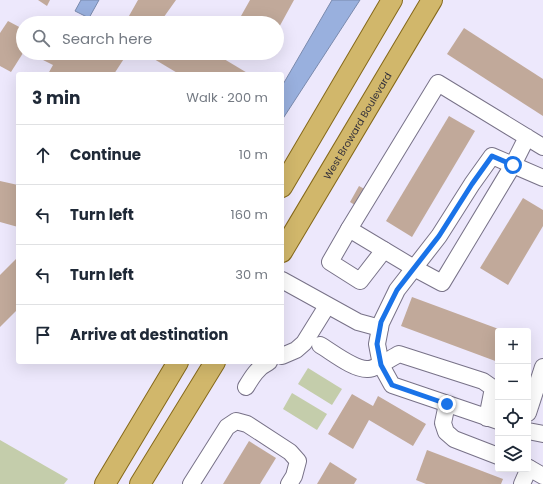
<!DOCTYPE html>
<html lang="en">
<head>
<meta charset="utf-8">
<style>
	body { margin:0; font-family:Poppins,sans-serif; background:#f2f2f3; color:#1f2937 }
	.controls { position:absolute; right:12px; bottom:12px; display:grid; overflow:hidden; border-radius:4px; box-shadow:0 4px 16px #0002 }
	.controls button { width:36px; height:36px; display:grid; place-items:center; padding:0; border:0; border-bottom:1px solid #e0e1e3; background:#fff; color:#1f2937; font:20px sans-serif }
	.stop { position:absolute; width:12px; height:12px; margin:-9px; border:3px solid #1a73e8; border-radius:50%; background:#fff }
	.stop.end { background:#1a73e8; border-color:#fff; box-shadow:0 1px 4px #0008 }
	.list { margin:0; padding:0; list-style:none }
	h2 { display:flex; justify-content:space-between; align-items:center; height:52px; margin:0; padding:0 16px; font-size:17px }
	h2 small { font-size:13px; font-weight:400; color:#747a83 }
	.list li { display:grid; grid-template-columns:26px 1fr auto; gap:12px; align-items:center; box-sizing:border-box; height:60px; padding:0 16px; border-top:1px solid #e0e1e3 }
	.list b { display:block; font-size:15px; white-space:nowrap }
	.list em { font-size:13px; font-style:normal; color:#747a83 }
	.icon { flex:none; width:22px; height:22px; fill:none; stroke:currentColor; stroke-width:2; stroke-linecap:round; stroke-linejoin:round }
	.map { position:relative; flex:none; width:543px; height:484px; overflow:hidden }
	.search { position:absolute; background:#fff; box-shadow:0 4px 16px #0002; left:16px; top:16px; width:268px; height:44px; display:flex; align-items:center; gap:10px; box-sizing:border-box; padding:0 14px; border-radius:22px; color:#747a83; font-size:15px }
	.panel { position:absolute; background:#fff; box-shadow:0 4px 16px #0002; left:16px; top:72px; width:268px; height:292px; border-radius:4px }
	.map>svg:first-child { display:block }
	.green { fill:#c4cdab }
	.water { fill:#99b0de; stroke:#7a8aad }
	.building { fill:#c1a99a }
	.lines { fill:none; stroke-linecap:round; stroke-linejoin:round }
	.minor-casing { stroke:#787288; stroke-width:18 }
	.major-casing { stroke:#86691a; stroke-width:22 }
	.minor { stroke:#fff; stroke-width:16 }
	.major { stroke:#d1b76b; stroke-width:20 }
	.route { stroke:#1a73e8; stroke-width:5 }
	.labels { text-anchor:middle; stroke-width:4; stroke-linejoin:round; paint-order:stroke }
	.street-label { font-size:10px; fill:#33303a; stroke:#f9f8fd }
</style>
</head>
<body>
<div class="map">
<svg width="543" height="484" viewBox="0 0 543 484">
	<rect width="100%" height="100%" fill="#ede8fc"/>
	<g class="green">
		<path d="M308,368L342,389L332,405L298,384Z"/>
		<path d="M292,393L327,414L317,430L283,409Z"/>
		<path d="M0,440L68,479L64,484H0Z"/>
	</g>
	<g class="water">
		<path d="M81,0H99L89,18L75,11Z"/>
		<path d="M332,0H360L282,120V86Z"/>
	</g>
	<g class="building">
		<path d="M38,0H50L47,6Z"/>
		<path d="M138,0H176L161,21L164,23H125Z"/>
		<path d="M250,0H294L277,31V23H254L241,16Z"/>
		<path d="M8,21L23,29V53L11,72L0,66V33Z"/>
		<path d="M464,28L543,79V116L447,54Z"/>
		<path d="M46,53H124L127,54L114,74H48L53,65L43,60Z"/>
		<path d="M158,53H214L249,74H179L154,59Z"/>
		<path d="M449,116L475,131L412,237L386,221Z"/>
		<path d="M0,181L18,185V227L0,222Z"/>
		<path d="M359,186L368,191L358,207L350,202Z"/>
		<path d="M523,198L543,210V226L508,285L480,268Z"/>
		<path d="M18,257V309L0,327V275Z"/>
		<path d="M412,297L504,331H498V362L401,326Z"/>
		<path d="M352,394L373,406L378,396L426,424L413,446L369,420L353,449L328,434Z"/>
		<path d="M249,441L276,458L260,484H223Z"/>
		<path d="M427,450L503,479L501,484H426L416,480Z"/>
		<path d="M330,462L357,479L354,484H317Z"/>
	</g>
	<g class="lines">
		<g class="minor-casing">
			<g id="minor">
				<path d="M527,137L513,165L442,283L414,268L349,229L438,83L543,147"/>
				<path d="M349,229L330,262L360,281L384,250"/>
				<path d="M282,280L358,322L380,328"/>
				<path d="M320,345C332,352 354,370 368,369C376,369 391,358 399,354L483,381L493,388L487,418"/>
				<path d="M282,356L296,350L304,343L327,306"/>
				<path d="M246,387C252,377 258,367 269,362"/>
				<path d="M447,404L443,423L446,432L454,439L498,456"/>
				<path d="M528,413L543,367"/>
				<path d="M498,421L392,385L381,365L377,344L381,323L397,290L439,236L472,184L492,156L543,178"/>
				<path d="M528,431L543,434"/>
				<path d="M529,468L543,476"/>
				<path d="M191,484L227,427L236,421L247,424L290,452L298,461L294,476L289,484"/>
				<path d="M522,484L529,468H528"/>
			</g>
		</g>
		<g class="major-casing">
			<g id="major">
				<path d="M282,187L392,0"/>
				<path id="s1" d="M282,252L432,0"/>
				<path d="M105,484L178,362"/>
				<path d="M140,484L215,362"/>
			</g>
		</g>
		<use href="#minor" class="minor"/>
		<use href="#major" class="major"/>
	</g>
	<g class="lines">
		<path class="route" d="M447,404L392,385L381,365L377,344L381,322L397,290L439,236L472,184L492,156L513,165"/>
	</g>
	<g class="labels">
		<g class="street-label">
			<text dy="4" stroke="none"><textPath href="#s1" startOffset="147">West Broward Boulevard</textPath></text>
		</g>
	</g>
</svg>
<div class="controls">
<button>+</button>
<button>−</button>
<button><svg class="icon" aria-label="locate" viewBox="0 0 24 24"><circle cx="12" cy="12" r="6"/><path d="M12 2v4M12 18v4M2 12h4M18 12h4"/></svg></button>
<button><svg class="icon" aria-label="layers" viewBox="0 0 24 24"><path d="M12 4l9 5-9 5-9-5zM3 14l9 5 9-5"/></svg></button>
</div>
<div class="stop" style="left:513px;top:165px"></div>
<div class="stop end" style="left:447px;top:404px"></div>
<div class="search"><svg class="icon" aria-label="search" viewBox="0 0 24 24"><circle cx="10" cy="10" r="6"/><path d="M15 15l6 6"/></svg>Search here</div>
<section class="panel">
<h2>3 min<small>Walk · 200 m</small></h2>
<ul class="list">
<li><svg class="icon" aria-label="ahead" viewBox="0 0 24 24"><path d="M12 20V5M6 11l6-6 6 6"/></svg><div><b>Continue</b></div><em>10 m</em></li>
<li><svg class="icon" aria-label="left" viewBox="0 0 24 24"><path d="M17 20v-9H6M10 6l-5 5 5 5"/></svg><div><b>Turn left</b></div><em>160 m</em></li>
<li><svg class="icon" aria-label="left" viewBox="0 0 24 24"><path d="M17 20v-9H6M10 6l-5 5 5 5"/></svg><div><b>Turn left</b></div><em>30 m</em></li>
<li><svg class="icon" aria-label="arrive" viewBox="0 0 24 24"><path d="M6 21V4h12l-3 4 3 4H6"/></svg><div><b>Arrive at destination</b></div></li>
</ul>
</section>
</div>
</body>
</html>
